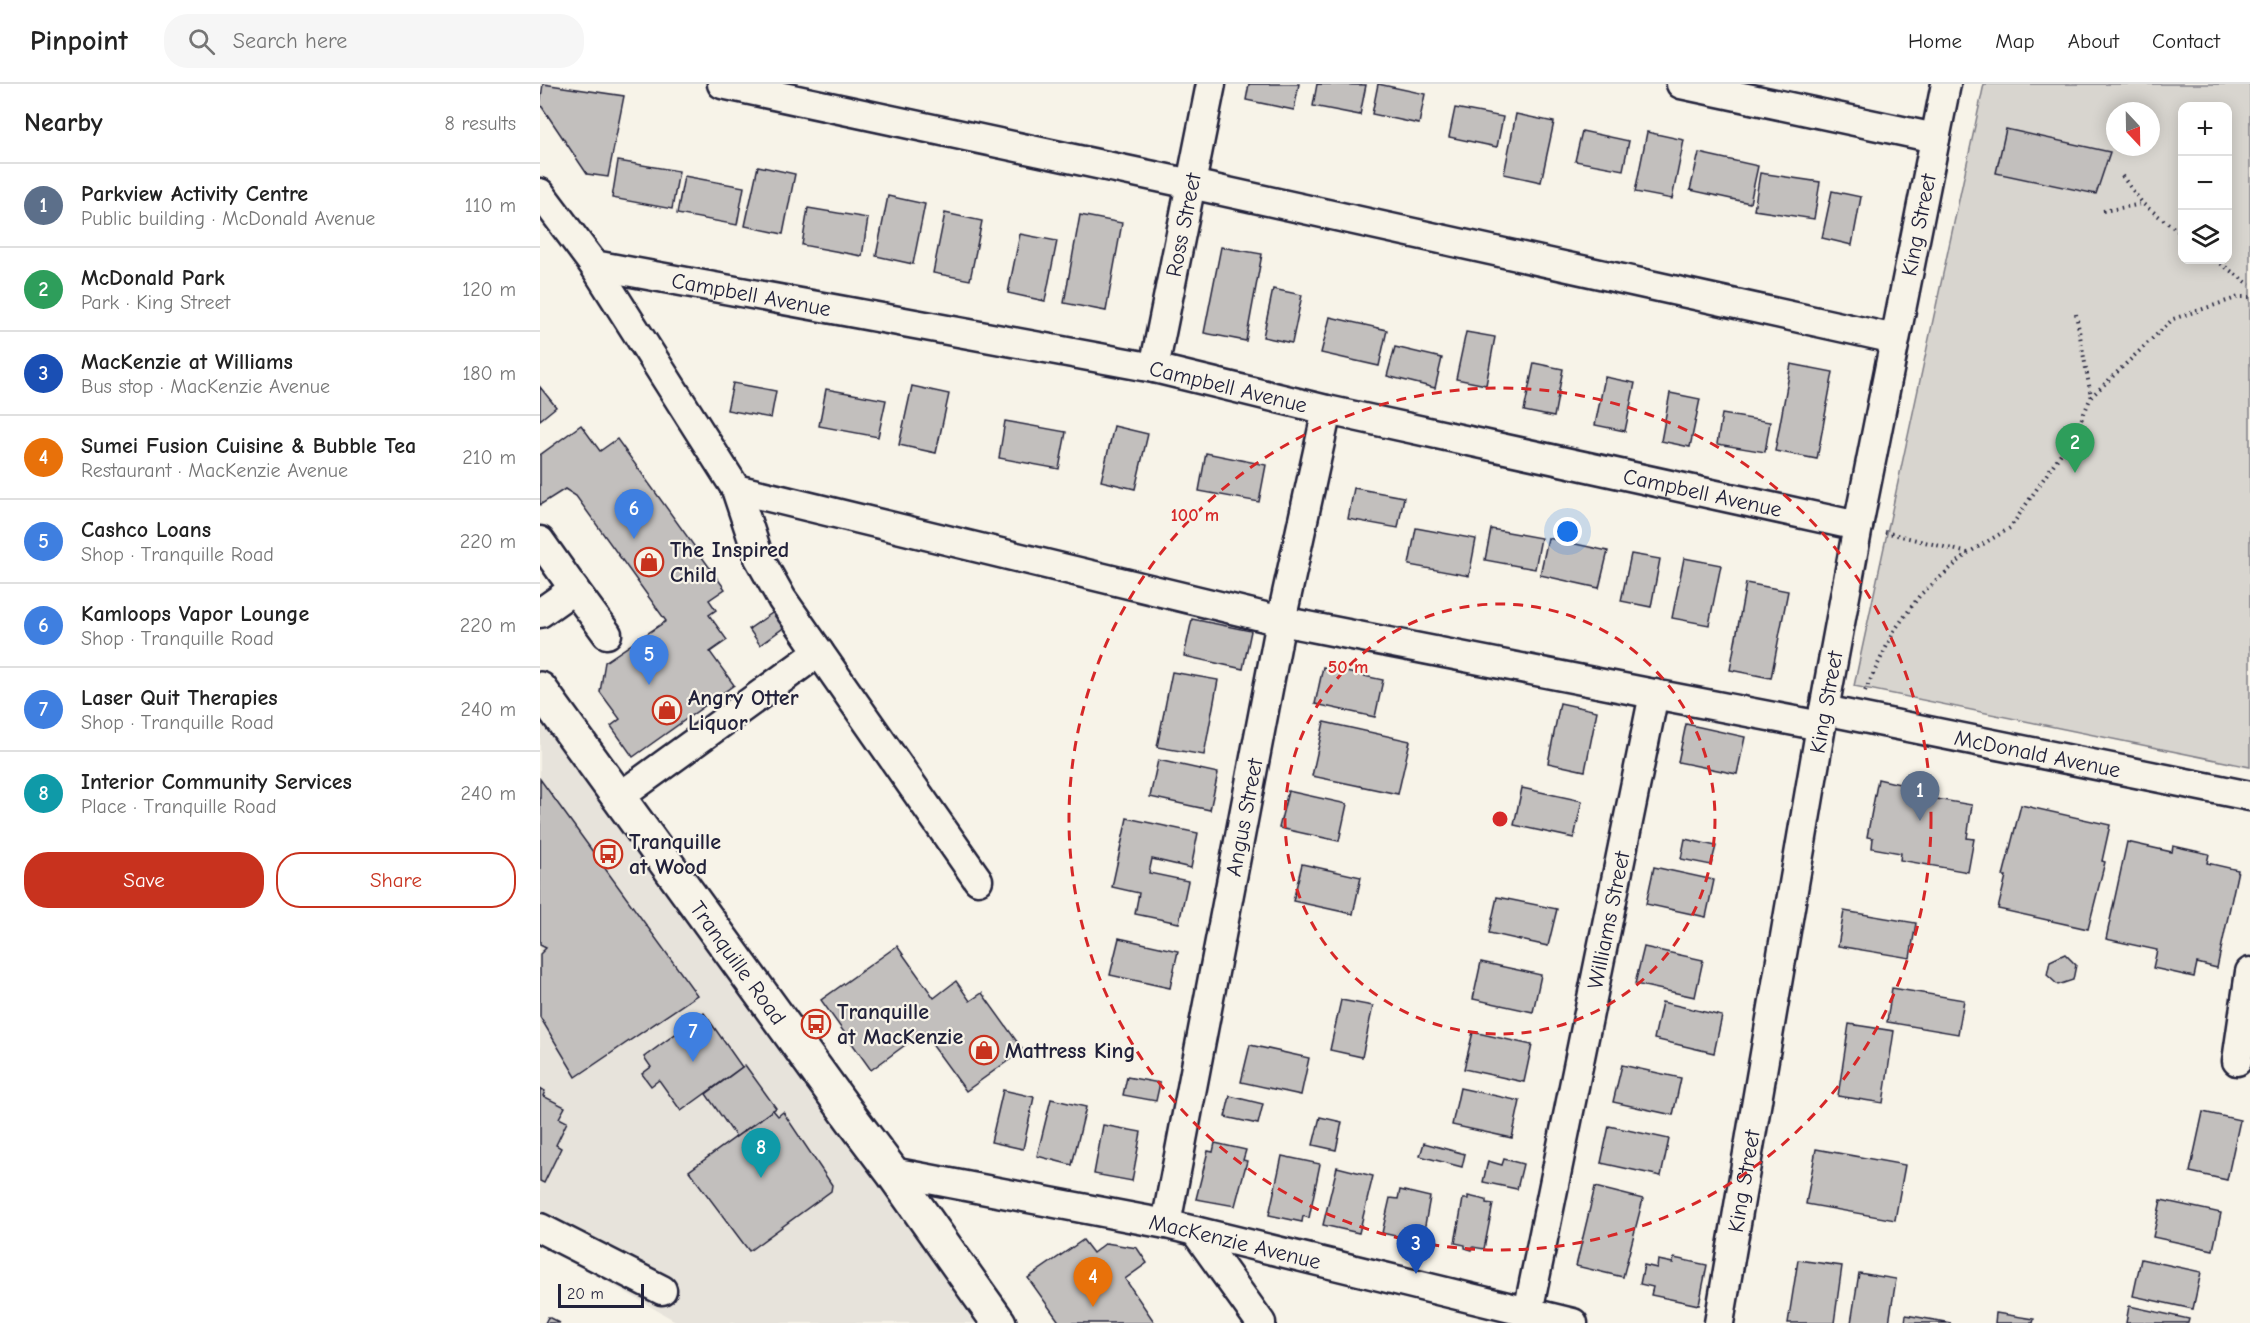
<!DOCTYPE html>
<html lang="en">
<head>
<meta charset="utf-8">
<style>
	body { margin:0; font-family:"Comic Neue",sans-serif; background:#f6f6f6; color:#222 }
	.controls { position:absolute; right:18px; top:18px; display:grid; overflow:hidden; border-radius:12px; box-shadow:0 3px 15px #0003 }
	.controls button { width:54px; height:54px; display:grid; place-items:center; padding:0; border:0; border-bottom:2px solid #e0e0e0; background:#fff; color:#222; font:30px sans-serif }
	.compass { position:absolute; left:1566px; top:18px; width:54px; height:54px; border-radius:50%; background:#fff; box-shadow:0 3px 15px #0003; rotate:158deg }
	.scale { position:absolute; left:18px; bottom:15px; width:86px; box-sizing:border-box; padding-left:6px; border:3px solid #22223b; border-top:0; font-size:16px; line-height:21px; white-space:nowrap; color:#22223b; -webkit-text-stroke:4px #f7f3e8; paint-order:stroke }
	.you { position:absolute; left:1028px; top:448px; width:21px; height:21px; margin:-15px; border:4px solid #fff; border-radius:50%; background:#1a73e8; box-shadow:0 0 0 9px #1a73e833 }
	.badge { display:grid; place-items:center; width:39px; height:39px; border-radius:50%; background:#c8321e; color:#fff; font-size:20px; font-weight:700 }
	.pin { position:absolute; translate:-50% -50px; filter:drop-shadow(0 2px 3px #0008) }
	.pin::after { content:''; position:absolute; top:32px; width:21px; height:18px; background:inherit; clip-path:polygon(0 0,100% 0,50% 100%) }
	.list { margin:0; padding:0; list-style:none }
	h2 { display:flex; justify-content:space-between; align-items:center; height:78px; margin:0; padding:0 24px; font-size:26px }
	h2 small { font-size:20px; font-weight:400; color:#767676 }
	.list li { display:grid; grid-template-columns:39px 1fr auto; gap:18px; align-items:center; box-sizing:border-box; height:84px; padding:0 24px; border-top:2px solid #e0e0e0 }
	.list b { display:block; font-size:22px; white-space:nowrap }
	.list p { margin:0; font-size:20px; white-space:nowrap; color:#767676 }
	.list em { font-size:20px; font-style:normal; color:#767676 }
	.actions { display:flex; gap:12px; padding:18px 24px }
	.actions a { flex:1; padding:14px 0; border:2px solid #c8321e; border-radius:24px; text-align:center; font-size:21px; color:#c8321e }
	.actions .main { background:#c8321e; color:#fff }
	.icon { flex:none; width:33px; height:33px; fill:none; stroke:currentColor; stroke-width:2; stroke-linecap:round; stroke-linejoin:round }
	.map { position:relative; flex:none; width:1710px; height:1239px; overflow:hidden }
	header { display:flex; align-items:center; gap:36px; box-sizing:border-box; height:84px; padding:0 30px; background:#fff; border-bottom:2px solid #e0e0e0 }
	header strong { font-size:28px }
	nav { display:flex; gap:33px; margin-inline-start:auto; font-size:21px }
	.search { width:420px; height:54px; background:#f6f6f6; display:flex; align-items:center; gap:15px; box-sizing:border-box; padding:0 21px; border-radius:24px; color:#767676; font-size:22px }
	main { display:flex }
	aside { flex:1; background:#fff }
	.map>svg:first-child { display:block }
	.built { fill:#e7e3db }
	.green { fill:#d8d5cf; stroke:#7d7c85; stroke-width:1.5; fill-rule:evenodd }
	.building { fill:#c2bfbd; stroke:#22223b; stroke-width:1.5 }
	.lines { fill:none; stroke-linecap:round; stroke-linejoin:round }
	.minor-casing { stroke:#22223b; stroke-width:33 }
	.major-casing { stroke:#22223b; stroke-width:38 }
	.path { stroke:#22223b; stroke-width:4; stroke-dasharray:1.5 4.5; stroke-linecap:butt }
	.minor { stroke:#f7f3e8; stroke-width:28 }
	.major { stroke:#f7f3e8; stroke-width:33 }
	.ring { fill:none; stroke:#d62828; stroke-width:3; stroke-dasharray:10 8 }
	.labels { text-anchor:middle; stroke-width:4.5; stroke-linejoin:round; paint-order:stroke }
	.street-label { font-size:22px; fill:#22223b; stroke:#f7f3e8 }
	.poi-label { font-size:22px; font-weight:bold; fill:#22223b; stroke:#f7f3e8; text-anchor:start }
	.centre { fill:#d62828; stroke:#f7f3e8; stroke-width:3 }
	.ring-label { font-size:18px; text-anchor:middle; font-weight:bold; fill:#d62828; stroke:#f7f3e8; stroke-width:4.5; stroke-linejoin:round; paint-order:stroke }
</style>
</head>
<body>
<header>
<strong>Pinpoint</strong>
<div class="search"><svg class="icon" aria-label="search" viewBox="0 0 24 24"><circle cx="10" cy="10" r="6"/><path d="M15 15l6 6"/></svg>Search here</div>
<nav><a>Home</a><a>Map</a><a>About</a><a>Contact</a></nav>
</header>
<main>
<aside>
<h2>Nearby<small>8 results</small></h2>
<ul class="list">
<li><span class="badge" style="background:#5c6f8a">1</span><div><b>Parkview Activity Centre</b><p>Public building · McDonald Avenue</p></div><em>110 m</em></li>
<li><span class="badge" style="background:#2e9e5b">2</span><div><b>McDonald Park</b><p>Park · King Street</p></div><em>120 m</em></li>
<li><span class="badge" style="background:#1a4fb4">3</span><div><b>MacKenzie at Williams</b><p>Bus stop · MacKenzie Avenue</p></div><em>180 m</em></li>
<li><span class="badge" style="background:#e8710a">4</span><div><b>Sumei Fusion Cuisine &amp; Bubble Tea</b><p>Restaurant · MacKenzie Avenue</p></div><em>210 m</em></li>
<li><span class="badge" style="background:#3f7fe0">5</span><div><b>Cashco Loans</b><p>Shop · Tranquille Road</p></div><em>220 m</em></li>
<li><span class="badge" style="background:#3f7fe0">6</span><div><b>Kamloops Vapor Lounge</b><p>Shop · Tranquille Road</p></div><em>220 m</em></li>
<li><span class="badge" style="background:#3f7fe0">7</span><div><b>Laser Quit Therapies</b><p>Shop · Tranquille Road</p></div><em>240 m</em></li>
<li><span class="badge" style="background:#0f9aa8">8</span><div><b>Interior Community Services</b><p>Place · Tranquille Road</p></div><em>240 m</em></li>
</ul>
<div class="actions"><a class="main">Save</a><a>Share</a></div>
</aside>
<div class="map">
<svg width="1710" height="1239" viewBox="0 0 1710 1239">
	<rect width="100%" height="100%" fill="#f7f3e8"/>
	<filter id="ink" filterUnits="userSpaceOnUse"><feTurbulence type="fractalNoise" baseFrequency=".0167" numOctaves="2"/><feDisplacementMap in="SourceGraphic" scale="12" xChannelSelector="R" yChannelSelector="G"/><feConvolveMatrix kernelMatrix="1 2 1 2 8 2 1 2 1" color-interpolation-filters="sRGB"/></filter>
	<g filter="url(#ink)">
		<path class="built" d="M0,605L459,1239H139L0,1159Z"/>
		<path class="green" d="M1444,0H1710V683L1314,602ZM1642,22H1688V176H1642ZM1575,27H1611V63H1575Z"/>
		<g class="building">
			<path d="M3,0L84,12L68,93L47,90L0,20Z"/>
			<path d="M709,0H759L754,26L706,16Z"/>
			<path d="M777,0L826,1L820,31L773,22Z"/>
			<path d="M838,0L885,10L879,40L832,30Z"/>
			<path d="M915,24L963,33L957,63L909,53Z"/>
			<path d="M976,30L1014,38L1001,98L964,90Z"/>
			<path d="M1466,45L1570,68L1556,110L1456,89Z"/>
			<path d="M1042,47L1089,57L1083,86L1035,77Z"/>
			<path d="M1107,48L1144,56L1132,115L1095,108Z"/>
			<path d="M1159,69L1218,82L1210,119L1150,106Z"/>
			<path d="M78,77L139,87L132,125L72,114Z"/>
			<path d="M218,82L255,90L243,150L205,142Z"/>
			<path d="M1220,89L1280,98L1274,135L1214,126Z"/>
			<path d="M144,92L204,103L197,141L137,130Z"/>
			<path d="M1292,107L1321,113L1312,161L1282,154Z"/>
			<path d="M348,112L385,120L373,180L336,172Z"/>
			<path d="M268,124L328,134L322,172L262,161Z"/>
			<path d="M405,129L442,137L430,196L393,189Z"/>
			<path d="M540,131L582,139L566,227L524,219Z"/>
			<path d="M480,150L517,157L505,217L468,209Z"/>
			<path d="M681,163L722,170L706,257L664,249Z"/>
			<path d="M733,205L762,211L752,259L723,253Z"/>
			<path d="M790,233L847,246L839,282L781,269Z"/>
			<path d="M926,248L955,253L946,301L916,295Z"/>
			<path d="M855,263L902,274L895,304L847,292Z"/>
			<path d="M994,279L1023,285L1014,333L984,327Z"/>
			<path d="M1251,280L1293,288L1277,375L1235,367Z"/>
			<path d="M1065,293L1095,299L1085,347L1055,341Z"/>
			<path d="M193,299L236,307L231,334L187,326Z"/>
			<path d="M372,302L409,310L396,369L359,361Z"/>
			<path d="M0,303L16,323L0,336Z"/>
			<path d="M286,305L346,316L338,353L279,342Z"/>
			<path d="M1130,309L1160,315L1150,363L1121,357Z"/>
			<path d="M1182,330L1230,338L1225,368L1177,360Z"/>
			<path d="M465,337L526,348L519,385L459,374Z"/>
			<path d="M41,341L60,367L77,355L185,505L169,516L176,526L169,531L187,556L170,568L194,601L93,673L71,642L80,635L60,608L65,578L126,537L36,412L25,405L0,421V371Z"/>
			<path d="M574,342L608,350L595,405L561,397Z"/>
			<path d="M666,369L726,381L719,418L659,407Z"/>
			<path d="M814,404L864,413L858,444L808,435Z"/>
			<path d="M876,444L936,455L929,492L869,481Z"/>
			<path d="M951,445L1001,454L995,485L945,476Z"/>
			<path d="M1008,454L1068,467L1059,504L1000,491Z"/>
			<path d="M1091,470L1120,475L1111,523L1081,517Z"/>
			<path d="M1144,474L1181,481L1169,541L1132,534Z"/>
			<path d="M1206,499L1248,507L1231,594L1190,586Z"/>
			<path d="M235,527L246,542L220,561L209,545Z"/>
			<path d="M652,535L711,547L703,585L644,572Z"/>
			<path d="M783,583L843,596L835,633L775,620Z"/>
			<path d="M632,588L678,596L664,671L617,663Z"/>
			<path d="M1020,619L1057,627L1045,687L1008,679Z"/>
			<path d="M784,638L870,657L858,710L772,692Z"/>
			<path d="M1146,640L1205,653L1197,690L1138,678Z"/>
			<path d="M618,676L678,689L670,726L610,713Z"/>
			<path d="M0,695L157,911L36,993L0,933V870L6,864L0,861Z"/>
			<path d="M1338,695L1377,704L1374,716L1390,719L1391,714L1432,721L1427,754L1434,755L1428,788L1360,776L1361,769L1332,764L1333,754L1327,753Z"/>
			<path d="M982,704L1042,717L1034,754L974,741Z"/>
			<path d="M748,707L807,720L799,757L739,744Z"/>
			<path d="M1481,721L1570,741L1562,777L1565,778L1548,845L1458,825L1466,792H1463Z"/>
			<path d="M587,734L658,749L651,784L612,775L609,789L648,797L639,839L595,830L599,809L572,803Z"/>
			<path d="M1145,755L1176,762L1171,781L1141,775Z"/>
			<path d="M1587,758L1632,768L1633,762L1669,770L1667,779L1698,786L1677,884L1657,879L1654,893L1613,884L1617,866L1566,855Z"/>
			<path d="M762,780L821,793L813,830L753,817Z"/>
			<path d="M1114,783L1174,796L1166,833L1106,820Z"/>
			<path d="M957,813L1017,825L1008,862L949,849Z"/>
			<path d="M1304,827L1376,839L1370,874L1298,862Z"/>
			<path d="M579,854L638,867L630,904L570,891Z"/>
			<path d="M357,862L394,914L416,897L430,917L442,909L483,966L426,1007L383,948L331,986L281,916Z"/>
			<path d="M1104,863L1163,876L1155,913L1095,900Z"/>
			<path d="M1525,870L1536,881L1533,896L1518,901L1507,891L1510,877Z"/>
			<path d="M941,878L1001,891L993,928L933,915Z"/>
			<path d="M1352,904L1424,916L1418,950L1347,938Z"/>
			<path d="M801,916L833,922L822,973L790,966Z"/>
			<path d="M1122,918L1182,932L1174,969L1114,955Z"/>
			<path d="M164,929L202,983L141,1027L119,996L111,1002L102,990L111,983L104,973Z"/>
			<path d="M1309,940L1354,947L1343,1019L1298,1012Z"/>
			<path d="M933,948L992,961L984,998L924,985Z"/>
			<path d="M710,961L769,974L761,1011L701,998Z"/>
			<path d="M205,981L236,1024L196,1053L166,1010Z"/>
			<path d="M1082,981L1141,994L1133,1031L1073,1018Z"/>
			<path d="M587,993L620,999L616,1017L583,1011Z"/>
			<path d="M0,1004L5,1007L3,1012L25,1023L19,1034L27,1038L16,1061L21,1064L4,1099L0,1097Z"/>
			<path d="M920,1004L980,1017L972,1054L912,1041Z"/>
			<path d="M463,1006L494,1013L483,1065L451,1058Z"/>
			<path d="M690,1012L723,1020L718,1040L685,1033Z"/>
			<path d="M511,1015L546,1023L532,1081L497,1072Z"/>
			<path d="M233,1026L238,1032L243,1028L292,1101L291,1107L209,1167L149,1087Z"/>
			<path d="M1663,1028L1700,1036L1687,1096L1650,1088Z"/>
			<path d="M780,1033L802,1038L796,1066L773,1061Z"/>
			<path d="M563,1041L601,1048L592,1097L554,1090Z"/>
			<path d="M1069,1042L1129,1055L1121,1092L1061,1079Z"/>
			<path d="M675,1059L706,1066L703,1076L707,1077L695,1122L656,1115L668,1067L673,1068Z"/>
			<path d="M884,1059L925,1070L922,1083L880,1072Z"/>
			<path d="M1276,1065L1365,1081L1355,1136L1266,1120Z"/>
			<path d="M742,1072L780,1080L769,1134L763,1132L762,1138L729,1131Z"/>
			<path d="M964,1075L983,1080L977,1105L943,1098L948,1077L962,1081Z"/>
			<path d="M797,1083L833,1092L819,1149L783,1141Z"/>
			<path d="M1055,1103L1103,1115L1083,1193L1036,1182Z"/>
			<path d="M860,1106L890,1113L882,1158L842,1149L850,1114L858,1115Z"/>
			<path d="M928,1112L946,1116V1119L953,1120L944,1165L933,1163L932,1166L925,1164V1161L915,1159L923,1115H928Z"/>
			<path d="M1621,1116L1681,1129L1673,1166L1613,1153Z"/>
			<path d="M543,1156L553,1169L566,1159L597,1164L607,1179L585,1195L615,1239H520L488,1194Z"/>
			<path d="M1134,1174L1167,1181L1159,1221L1111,1211L1113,1203L1100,1200L1104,1181L1117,1184L1118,1176L1133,1179Z"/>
			<path d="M1601,1175L1661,1188L1653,1225L1593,1212Z"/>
			<path d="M1258,1176L1302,1182L1294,1239H1248Z"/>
			<path d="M1319,1189L1356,1195L1349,1239H1311Z"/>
			<path d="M1589,1222L1649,1235L1648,1239H1586Z"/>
			<path d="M1456,1229L1494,1235L1493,1239H1455Z"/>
			<path d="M1366,1231L1411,1239H1365Z"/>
			<path d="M8,1233L20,1239H5Z"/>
		</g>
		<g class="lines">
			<g class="minor-casing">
				<g id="minor">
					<path d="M182,0L651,100L1355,255"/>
					<path d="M1141,0L1395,54"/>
					<path d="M0,109L54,181L196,405L219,474L242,515L438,796"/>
					<path id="s1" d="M54,181L614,284L787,326L1318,442"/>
					<path id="s2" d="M614,284L671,0"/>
					<path d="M196,405L741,537L1114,610"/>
					<path d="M0,457L34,505"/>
					<path d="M0,529L34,505L67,550"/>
					<path id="s3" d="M1284,626L1710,712"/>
					<path d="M78,714L279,568"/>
					<path d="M1697,977L1710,888"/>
					<path id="s4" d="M352,1088L626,1140L1033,1239"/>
					<path id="s5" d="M626,1140L741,537L787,326"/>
					<path d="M0,1144L122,1206"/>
					<path d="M655,1147L721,1239"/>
					<path id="s6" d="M988,1228L1114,610L1281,642"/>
					<path id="s7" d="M1179,1239L1281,642L1318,442L1406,0"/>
				</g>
			</g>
			<g class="major-casing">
				<g id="major">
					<path id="s8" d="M0,605L312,1035L352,1088L459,1239"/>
				</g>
			</g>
			<g class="path">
				<path d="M1582,92L1603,120L1642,150"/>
				<path d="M1563,127L1603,120"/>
				<path d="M1676,176L1710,201"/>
				<path d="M1536,230L1551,312"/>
				<path d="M1345,448L1428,469"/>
				<path d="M1325,607L1354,547L1380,511L1428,469L1470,444L1537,346L1551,313L1633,235L1699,213H1710"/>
			</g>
			<use href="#minor" class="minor"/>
			<use href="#major" class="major"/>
		</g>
	</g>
	<g class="ring">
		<circle cx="960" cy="735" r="215"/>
		<circle cx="960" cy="735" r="431"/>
	</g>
	<defs>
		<g id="shop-ring" transform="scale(1.5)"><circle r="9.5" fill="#f7f3e8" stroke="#c8321e" stroke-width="1.5"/><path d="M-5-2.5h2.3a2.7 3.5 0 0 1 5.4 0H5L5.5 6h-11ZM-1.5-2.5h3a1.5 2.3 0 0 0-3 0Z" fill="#c8321e"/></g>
		<g id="bus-ring" transform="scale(1.5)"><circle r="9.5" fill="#f7f3e8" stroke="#c8321e" stroke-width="1.5"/><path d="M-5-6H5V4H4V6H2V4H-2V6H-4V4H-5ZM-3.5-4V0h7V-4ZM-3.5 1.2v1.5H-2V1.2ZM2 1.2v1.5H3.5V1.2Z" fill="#c8321e"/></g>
	</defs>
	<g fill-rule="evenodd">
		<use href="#shop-ring" x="109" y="478"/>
		<use href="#shop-ring" x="127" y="626"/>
		<use href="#bus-ring" x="68" y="770"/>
		<use href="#bus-ring" x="276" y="940"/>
		<use href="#shop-ring" x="444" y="966"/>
	</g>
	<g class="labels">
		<g class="street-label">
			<text dy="8" stroke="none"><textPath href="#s7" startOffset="1116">King Street</textPath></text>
			<text dy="8" stroke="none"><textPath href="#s2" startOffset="146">Ross Street</textPath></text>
			<text dy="8" stroke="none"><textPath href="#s1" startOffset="160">Campbell Avenue</textPath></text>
			<text dy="8" stroke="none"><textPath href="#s1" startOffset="646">Campbell Avenue</textPath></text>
			<text dy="8" stroke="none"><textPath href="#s1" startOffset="1132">Campbell Avenue</textPath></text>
			<text dy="8" stroke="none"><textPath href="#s7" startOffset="630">King Street</textPath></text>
			<text dy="8" stroke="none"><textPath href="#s3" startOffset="218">McDonald Avenue</textPath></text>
			<text dy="8" stroke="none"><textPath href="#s5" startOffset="414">Angus Street</textPath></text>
			<text dy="8" stroke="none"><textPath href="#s6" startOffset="400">Williams Street</textPath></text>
			<text dy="8" stroke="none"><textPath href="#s8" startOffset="338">Tranquille Road</textPath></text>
			<text dy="8" stroke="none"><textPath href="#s7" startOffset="144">King Street</textPath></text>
			<text dy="8" stroke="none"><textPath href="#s4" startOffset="350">MacKenzie Avenue</textPath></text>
		</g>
		<g class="poi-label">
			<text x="130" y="473">The Inspired<tspan x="130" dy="25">Child</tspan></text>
			<text x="148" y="621">Angry Otter<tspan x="148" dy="25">Liquor</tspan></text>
			<text x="89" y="765">Tranquille<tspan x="89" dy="25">at Wood</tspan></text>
			<text x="297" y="935">Tranquille<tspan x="297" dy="25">at MacKenzie</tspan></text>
			<text x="465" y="974">Mattress King</text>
		</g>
	</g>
	<circle cx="960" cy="735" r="9" class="centre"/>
	<g class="ring-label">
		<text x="655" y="437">100 m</text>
		<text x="808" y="589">50 m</text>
	</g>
</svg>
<div class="controls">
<button>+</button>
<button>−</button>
<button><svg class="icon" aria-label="layers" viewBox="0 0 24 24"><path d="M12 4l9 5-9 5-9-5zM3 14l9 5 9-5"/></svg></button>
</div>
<svg class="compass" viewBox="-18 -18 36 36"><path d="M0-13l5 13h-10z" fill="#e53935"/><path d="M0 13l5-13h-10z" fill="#767676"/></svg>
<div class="scale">20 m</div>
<div class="you"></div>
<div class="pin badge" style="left:1380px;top:737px;background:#5c6f8a">1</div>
<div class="pin badge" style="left:1535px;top:389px;background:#2e9e5b">2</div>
<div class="pin badge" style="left:876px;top:1190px;background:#1a4fb4">3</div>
<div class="pin badge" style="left:553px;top:1223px;background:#e8710a">4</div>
<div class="pin badge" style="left:109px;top:601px;background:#3f7fe0">5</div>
<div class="pin badge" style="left:94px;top:455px;background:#3f7fe0">6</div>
<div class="pin badge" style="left:153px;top:978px;background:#3f7fe0">7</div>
<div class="pin badge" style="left:221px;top:1094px;background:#0f9aa8">8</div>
</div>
</main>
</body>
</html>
